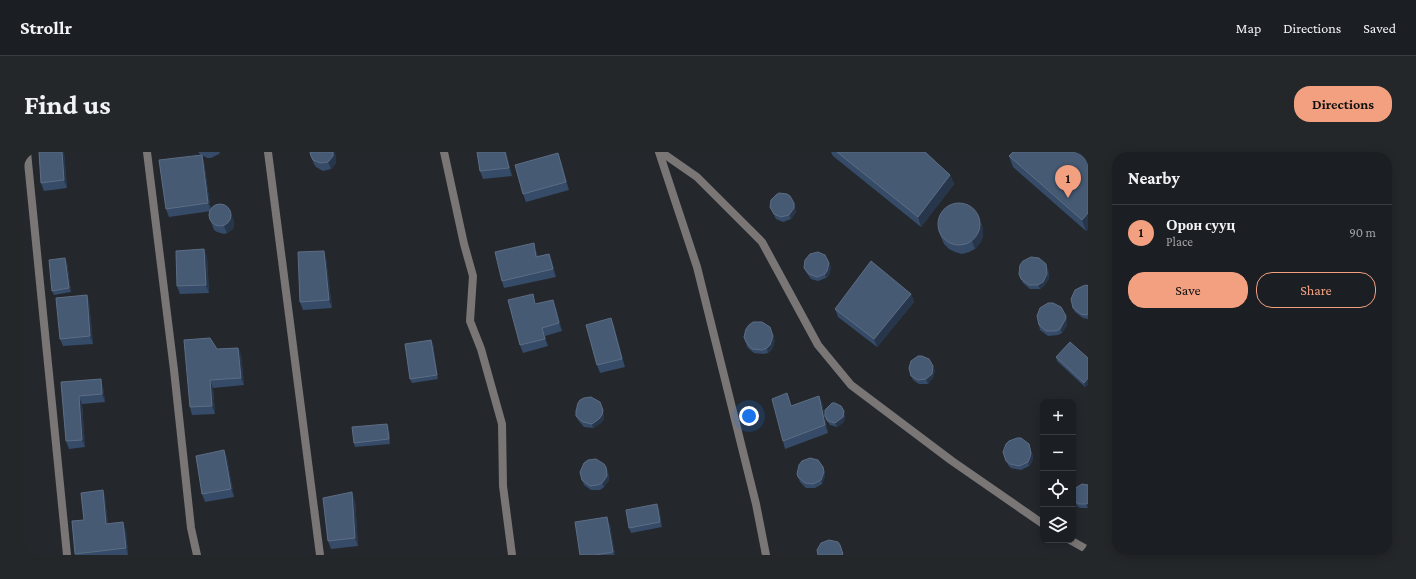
<!DOCTYPE html>
<html lang="en">
<head>
<meta charset="utf-8">
<style>
	body { margin:0; font-family:"Crimson Pro",serif; background:#24272a; color:#f1f3f6 }
	.controls { position:absolute; right:12px; bottom:12px; display:grid; overflow:hidden; border-radius:8px; box-shadow:0 2px 10px #0003 }
	.controls button { width:36px; height:36px; display:grid; place-items:center; padding:0; border:0; border-bottom:1px solid #393c40; background:#1b1e22; color:#f1f3f6; font:20px sans-serif }
	.you { position:absolute; left:725px; top:264px; width:14px; height:14px; margin:-10px; border:3px solid #fff; border-radius:50%; background:#1a73e8; box-shadow:0 0 0 6px #1a73e833 }
	.badge { display:grid; place-items:center; width:26px; height:26px; border-radius:50%; background:#f2a080; color:#111; font-size:13px; font-weight:700 }
	.pin { position:absolute; translate:-50% -33px; filter:drop-shadow(0 1px 2px #0008) }
	.pin::after { content:''; position:absolute; top:21px; width:14px; height:12px; background:inherit; clip-path:polygon(0 0,100% 0,50% 100%) }
	.list { margin:0; padding:0; list-style:none }
	h2 { display:flex; justify-content:space-between; align-items:center; height:52px; margin:0; padding:0 16px; font-size:17px }
	h2 small { font-size:13px; font-weight:400; color:#a0a2a5 }
	.list li { display:grid; grid-template-columns:26px 1fr auto; gap:12px; align-items:center; box-sizing:border-box; height:56px; padding:0 16px; border-top:1px solid #393c40 }
	.list b { display:block; font-size:15px; white-space:nowrap }
	.list p { margin:0; font-size:13px; white-space:nowrap; color:#a0a2a5 }
	.list em { font-size:13px; font-style:normal; color:#a0a2a5 }
	.actions { display:flex; gap:8px; padding:12px 16px }
	.actions a { flex:1; padding:9px 0; border:1px solid #f2a080; border-radius:16px; text-align:center; font-size:14px; color:#f2a080 }
	.actions .main { background:#f2a080; color:#111 }
	.icon { flex:none; width:22px; height:22px; fill:none; stroke:currentColor; stroke-width:2; stroke-linecap:round; stroke-linejoin:round }
	.map { position:relative; flex:none; width:1064px; height:403px; overflow:hidden; border-radius:16px }
	header { display:flex; align-items:center; gap:24px; box-sizing:border-box; height:56px; padding:0 20px; background:#1b1e22; border-bottom:1px solid #393c40 }
	header strong { font-size:19px }
	nav { display:flex; gap:22px; margin-inline-start:auto; font-size:14px }
	.intro { display:flex; align-items:center; justify-content:space-between; box-sizing:border-box; height:96px; padding:0 24px }
	h1 { margin:0; font-size:28px }
	.button { padding:10px 18px; border-radius:16px; background:#f2a080; color:#111; font-size:14px; font-weight:700 }
	main { display:flex; gap:24px; padding:0 24px }
	aside { flex:1; background:#1b1e22; border-radius:16px; box-shadow:0 2px 10px #0003 }
	.map>svg:first-child { display:block }
	.lines { fill:none; stroke-linecap:round; stroke-linejoin:round }
	.minor { stroke:#7a7675; stroke-width:8 }
	.wall { fill:#354b68 }
	.shaded-wall { fill:#27364b }
	.building { fill:#465a74; stroke:#5d6d84 }
</style>
</head>
<body>
<header>
<strong>Strollr</strong>
<nav><a>Map</a><a>Directions</a><a>Saved</a></nav>
</header>
<div class="intro"><h1>Find us</h1><a class="button">Directions</a></div>
<main>
<div class="map">
<svg width="1064" height="403" viewBox="0 0 1064 403">
	<rect width="100%" height="100%" fill="#24282d"/>
	<g class="lines">
		<g class="minor">
			<path d="M3,0L43,403"/>
			<path d="M123,0L150,218L167,376L173,403"/>
			<path d="M244,0L296,403"/>
			<path d="M420,0L440,92L449,124L446,169L457,197L478,272L479,334L488,403"/>
			<path d="M635,0L673,115L732,352L742,403"/>
			<path d="M637,0L673,25L738,90L794,193L827,233L928,309L1019,372"/>
			<path d="M1046,388L1064,398"/>
		</g>
	</g>
	<g class="wall">
		<path d="M15,0H40L43,36L20,39L17,31Z"/>
		<path d="M174,0H196L195,2L187,6H183L178,3L180,10L187,59L207,62L210,70L209,77L203,81L200,82L193,80L190,78L187,70V59L145,65L142,57L177,3Z"/>
		<path d="M453,0H482L488,24L459,27L456,19Z"/>
		<path d="M807,0H901L926,23L930,32L897,75L809,4Z"/>
		<path d="M1064,0V77L1062,79L989,15L985,4Z"/>
		<path d="M287,4H312V11L307,17L299,19L292,15L290,12Z"/>
		<path d="M537,9L545,38L502,50L499,42Z"/>
		<path d="M770,51L771,56L772,60L767,67L759,70L752,67L746,55Z"/>
		<path d="M957,71L959,77V85L956,91L951,97L945,100L938,102L931,100L925,97L920,92L914,78Z"/>
		<path d="M180,97L183,105L185,141L156,142L153,134Z"/>
		<path d="M512,99L514,104L525,102L528,110L532,125L480,136L478,129Z"/>
		<path d="M302,106L308,156L279,158L276,150Z"/>
		<path d="M43,110L47,140L30,143L28,139Z"/>
		<path d="M807,115L805,123L802,126L794,129L787,127L782,120L780,116Z"/>
		<path d="M1024,117L1025,126L1020,134L1016,137H1006L999,131L995,122Z"/>
		<path d="M1064,134V167H1063L1059,166L1051,160L1049,156Z"/>
		<path d="M887,142L890,150L853,195L814,165L811,157Z"/>
		<path d="M63,143L65,150L69,192L39,194L36,187Z"/>
		<path d="M512,152L532,156L538,179L521,184L524,194L499,201L496,193Z"/>
		<path d="M1042,164L1043,168V173L1038,181L1034,183L1024,184L1016,178L1015,173Z"/>
		<path d="M587,166L590,174L601,215L576,221L573,213Z"/>
		<path d="M407,188L409,192L414,227L388,231L386,227Z"/>
		<path d="M751,188L748,197L744,201L740,202L730,201L723,195L722,190Z"/>
		<path d="M214,196L217,203L220,233L189,236L191,262L168,263L166,255L193,197Z"/>
		<path d="M1032,205L1064,206V232L1061,235L1033,209Z"/>
		<path d="M885,216L911,218L909,226L904,232H895L889,228Z"/>
		<path d="M37,230L79,235L81,250L58,252L61,295L45,297L42,289Z"/>
		<path d="M795,244L798,251L804,281L761,297L759,289L767,254Z"/>
		<path d="M580,263V267L577,271L569,276L560,275L554,268L552,264Z"/>
		<path d="M821,263L820,270L813,275L806,273L802,268L801,264Z"/>
		<path d="M365,276L366,292L331,295L330,291Z"/>
		<path d="M1006,296L1009,305L1008,310L1005,314L997,318L987,316L984,313L979,300Z"/>
		<path d="M200,298L203,306L210,345L181,350L178,342Z"/>
		<path d="M582,315L584,320L585,328L580,335L576,338H567L560,333L558,328Z"/>
		<path d="M799,315L801,324L798,332L791,336H782L776,330L774,325Z"/>
		<path d="M1064,333V356H1056L1053,354L1049,344Z"/>
		<path d="M79,338L81,346L84,372L102,378L104,403H52L51,402L60,368Z"/>
		<path d="M331,348L334,394L307,397L304,389Z"/>
		<path d="M635,356L638,375L607,381L605,376Z"/>
		<path d="M586,373L591,403H556Z"/>
	</g>
	<g class="shaded-wall">
		<path d="M38,0H40L43,36L40,28Z"/>
		<path d="M309,0H311L312,4V11L307,17L304,10Z"/>
		<path d="M481,0H482L488,24L485,16Z"/>
		<path d="M534,1L537,9L545,38L542,30Z"/>
		<path d="M178,3L180,10L187,59L184,51Z"/>
		<path d="M926,23L930,32L897,75L894,65Z"/>
		<path d="M770,51L771,56L772,60L767,67L765,63Z"/>
		<path d="M1064,61V77L1062,79L1058,68Z"/>
		<path d="M207,62L210,70L209,77L203,81L200,74Z"/>
		<path d="M954,63L959,77V85L956,91L951,97L948,89Z"/>
		<path d="M510,91L512,99L515,112L512,105Z"/>
		<path d="M180,97L183,105L185,141L182,133Z"/>
		<path d="M300,99L302,106L308,156L305,148Z"/>
		<path d="M525,102L528,110L532,125L529,117Z"/>
		<path d="M41,106L43,110L47,140L45,136Z"/>
		<path d="M805,111L807,115L805,123L802,126L801,122Z"/>
		<path d="M1022,112L1024,117L1025,126L1020,134L1016,137L1014,133Z"/>
		<path d="M887,142L890,150L853,195L850,187Z"/>
		<path d="M63,143L65,150L69,192L66,184Z"/>
		<path d="M529,148L532,156L538,179L535,171Z"/>
		<path d="M1042,164L1043,168V173L1038,181L1036,177Z"/>
		<path d="M587,166L590,174L601,215L598,207Z"/>
		<path d="M518,176L521,184L524,194L521,187Z"/>
		<path d="M749,184L751,188L748,197L744,201L743,196Z"/>
		<path d="M407,188L409,192L414,227L413,223Z"/>
		<path d="M214,196L217,203L220,233L217,226Z"/>
		<path d="M909,214L911,218L909,226L904,232L902,227Z"/>
		<path d="M1064,226V232L1061,235L1060,231Z"/>
		<path d="M77,227L79,235L81,250L78,242Z"/>
		<path d="M186,228L189,236L191,262L188,254Z"/>
		<path d="M55,244L58,252L61,295L58,288Z"/>
		<path d="M795,244L798,251L804,281L801,273Z"/>
		<path d="M579,258L580,263V267L577,271L569,276L568,272Z"/>
		<path d="M820,259L821,263L820,270L813,275L811,271Z"/>
		<path d="M363,272L365,276L366,292L365,287Z"/>
		<path d="M1005,292L1009,305L1008,310L1005,314L1004,310Z"/>
		<path d="M200,298L203,306L210,345L207,337Z"/>
		<path d="M582,315L584,320L585,328L580,335L578,331Z"/>
		<path d="M799,315L801,324L798,332L797,328Z"/>
		<path d="M79,338L81,346L85,379L82,372Z"/>
		<path d="M328,340L331,348L334,394L331,386Z"/>
		<path d="M1064,351V357L1062,352Z"/>
		<path d="M633,352L635,356L638,375L636,370Z"/>
		<path d="M583,365L586,373L591,403H590L589,400Z"/>
		<path d="M99,370L102,378L104,403L102,396Z"/>
	</g>
	<g class="building">
		<path d="M15,0H38L40,28L17,31Z"/>
		<path d="M286,0H309V4L304,10L296,11L289,8L287,4Z"/>
		<path d="M453,0H481L485,16L456,19Z"/>
		<path d="M813,0H901L926,23L894,65Z"/>
		<path d="M989,0H1064V61L1058,68L985,4Z"/>
		<path d="M534,1L542,30L499,42L491,13Z"/>
		<path d="M178,3L184,51L142,57L135,8Z"/>
		<path d="M755,41L763,42L766,44L770,51V56L765,63L757,65L750,62L746,55L747,48L752,43Z"/>
		<circle cx="935" cy="72" r="21"/>
		<circle cx="196" cy="63" r="11"/>
		<path d="M510,91L512,105L525,102L529,117L478,129L471,100Z"/>
		<path d="M180,97L182,133L153,134L152,99Z"/>
		<path d="M300,99L305,148L276,150L274,100Z"/>
		<path d="M794,100L801,103L805,111L803,119L801,122L793,125L785,122L780,116L781,108L786,102Z"/>
		<path d="M1007,105L1015,106L1022,112L1023,122L1019,130L1014,133H1005L997,127L995,122L996,113L999,109Z"/>
		<path d="M41,106L45,136L28,139L25,108Z"/>
		<path d="M847,109L887,142L850,187L811,157Z"/>
		<path d="M1063,133L1064,134V162L1062,163L1057,162L1049,156L1047,147L1051,138L1059,134Z"/>
		<path d="M509,142L511,152L529,148L535,171L518,176L521,187L496,193L484,148Z"/>
		<path d="M63,143L66,184L36,187L32,146Z"/>
		<path d="M1024,151H1029L1037,155L1042,164L1041,168L1036,177L1032,179H1022L1015,173L1013,164L1016,156Z"/>
		<path d="M587,166L598,207L573,213L562,173Z"/>
		<path d="M729,170H738L746,175L749,184L746,193L743,196L738,198L728,197L722,190L720,185L722,177L725,173Z"/>
		<path d="M186,186L193,197L214,196L217,226L186,228L188,254L166,255L160,188Z"/>
		<path d="M407,188L413,223L386,227L381,192Z"/>
		<path d="M1046,190L1064,206V226L1060,231L1032,205Z"/>
		<path d="M894,204H898L905,207L909,214L908,222L902,227L894,228L887,224L885,216L887,209Z"/>
		<path d="M77,227L78,242L55,244L58,288L42,289L37,230Z"/>
		<path d="M763,241L767,254L795,244L801,273L759,289L748,247Z"/>
		<path d="M567,245L576,250L579,258L578,263L575,267L568,272L559,270L552,264V259L554,251L556,248L560,246Z"/>
		<path d="M808,251H811L817,254L820,259L819,265L811,271L804,269L801,264V258Z"/>
		<path d="M363,272L365,287L330,291L328,275Z"/>
		<path d="M993,286H997L1005,292L1007,301L1006,305L1004,310L995,314L986,312L982,309L979,300L982,292L985,289Z"/>
		<path d="M200,298L207,337L178,342L172,304Z"/>
		<path d="M786,306L794,308L799,315L800,320L797,328L789,332L781,331L774,325L773,322L775,313L778,309Z"/>
		<path d="M572,307L580,312L582,315L583,324L578,331L574,333L566,334L558,328L556,320L560,311L564,308Z"/>
		<path d="M1058,332L1064,333V351L1062,352H1055L1052,350L1049,344L1050,337Z"/>
		<path d="M79,338L82,372L99,370L102,396L51,402L48,369L60,368L57,341Z"/>
		<path d="M328,340L331,386L304,389L299,346Z"/>
		<path d="M633,352L636,370L605,376L602,358Z"/>
		<path d="M583,365L589,400L571,403H556L551,370Z"/>
		<path d="M805,388L814,390L816,393L819,402L818,403H794L793,398L797,391Z"/>
	</g>
</svg>
<div class="controls">
<button>+</button>
<button>−</button>
<button><svg class="icon" aria-label="locate" viewBox="0 0 24 24"><circle cx="12" cy="12" r="6"/><path d="M12 2v4M12 18v4M2 12h4M18 12h4"/></svg></button>
<button><svg class="icon" aria-label="layers" viewBox="0 0 24 24"><path d="M12 4l9 5-9 5-9-5zM3 14l9 5 9-5"/></svg></button>
</div>
<div class="you"></div>
<div class="pin badge" style="left:1044px;top:46px">1</div>
</div>
<aside>
<h2>Nearby<small></small></h2>
<ul class="list">
<li><span class="badge">1</span><div><b>Орон сууц</b><p>Place</p></div><em>90 m</em></li>
</ul>
<div class="actions"><a class="main">Save</a><a>Share</a></div>
</aside>
</main>
</body>
</html>
